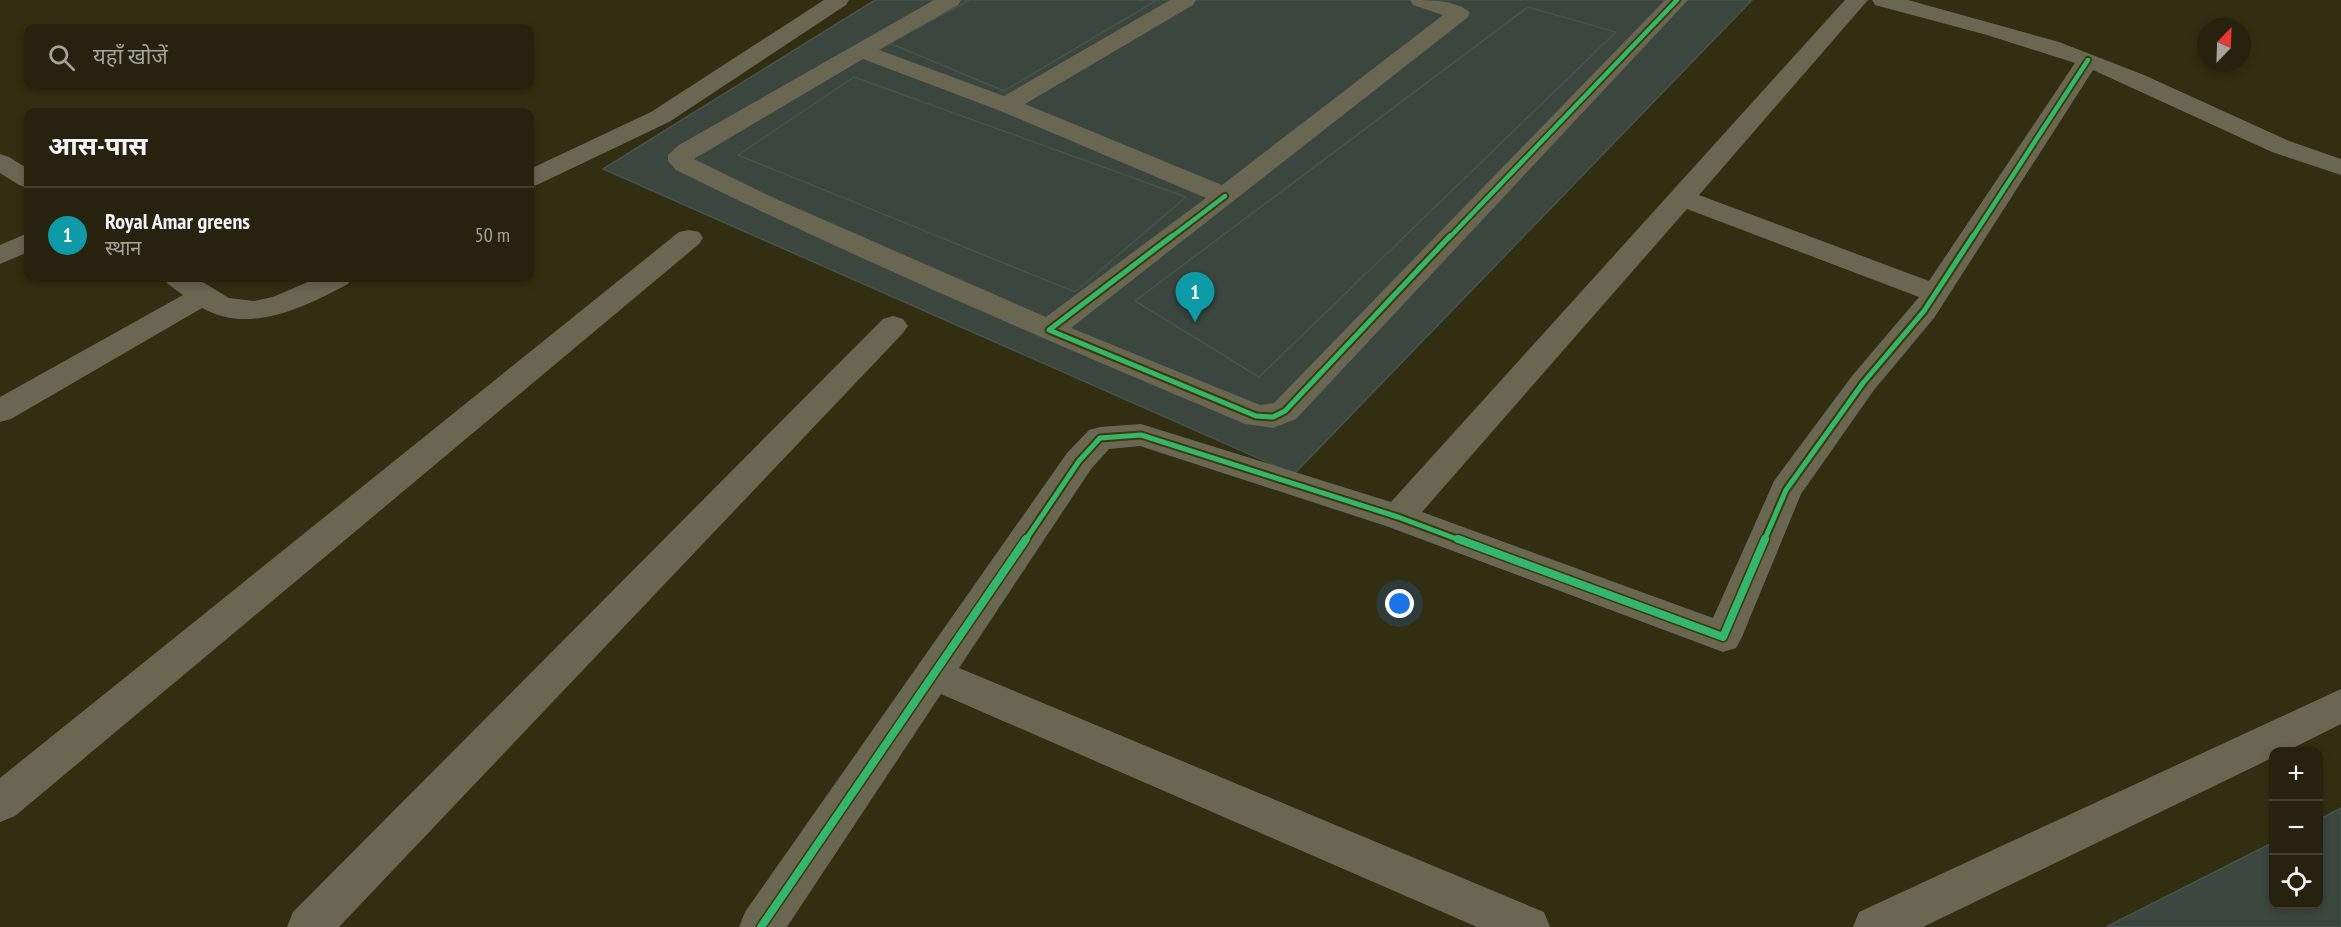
<!DOCTYPE html>
<html lang="hi">
<head>
<meta charset="utf-8">
<style>
	body { margin:0; font-family:"PT Sans Narrow","Noto Sans Devanagari",sans-serif; background:#2e2a16; color:#f1f3f6 }
	.controls { position:absolute; right:18px; bottom:18px; display:grid; overflow:hidden; border-radius:12px; box-shadow:0 3px 9px #0003 }
	.controls button { width:54px; height:54px; display:grid; place-items:center; padding:0; border:0; border-bottom:2px solid #423f2e; background:#26220d; color:#f1f3f6; font:30px sans-serif }
	.compass { position:absolute; left:2197px; top:18px; width:54px; height:54px; border-radius:50%; background:#26220d; box-shadow:0 3px 9px #0003; rotate:23deg }
	.you { position:absolute; left:1400px; top:604px; width:21px; height:21px; margin:-15px; border:4px solid #fff; border-radius:50%; background:#1a73e8; box-shadow:0 0 0 9px #1a73e833 }
	.badge { display:grid; place-items:center; width:39px; height:39px; border-radius:50%; background:#8bbbb9; color:#fff; font-size:20px; font-weight:700 }
	.pin { position:absolute; translate:-50% -50px; filter:drop-shadow(0 2px 3px #0008) }
	.pin::after { content:''; position:absolute; top:32px; width:21px; height:18px; background:inherit; clip-path:polygon(0 0,100% 0,50% 100%) }
	.list { margin:0; padding:0; list-style:none }
	h2 { display:flex; justify-content:space-between; align-items:center; height:78px; margin:0; padding:0 24px; font-size:26px }
	h2 small { font-size:20px; font-weight:400; color:#a4a49d }
	.list li { display:grid; grid-template-columns:39px 1fr auto; gap:18px; align-items:center; box-sizing:border-box; height:96px; padding:0 24px; border-top:2px solid #423f2e }
	.list b { display:block; font-size:22px; white-space:nowrap }
	.list p { margin:0; font-size:20px; white-space:nowrap; color:#a4a49d }
	.list em { font-size:20px; font-style:normal; color:#a4a49d }
	.icon { flex:none; width:33px; height:33px; fill:none; stroke:currentColor; stroke-width:2; stroke-linecap:round; stroke-linejoin:round }
	.map { position:relative; flex:none; width:2341px; height:927px; overflow:hidden }
	.search { position:absolute; background:#26220d; box-shadow:0 3px 9px #0003; left:24px; top:24px; width:510px; height:66px; display:flex; align-items:center; gap:15px; box-sizing:border-box; padding:0 21px; border-radius:12px; color:#a4a49d; font-size:22px }
	.panel { position:absolute; background:#26220d; box-shadow:0 3px 9px #0003; left:24px; top:108px; width:510px; height:174px; border-radius:12px }
	.map>svg:first-child { display:block }
	.building { fill:#3b473e; stroke:#47544c; stroke-width:1.5 }
	.lines { fill:none; stroke-linecap:round; stroke-linejoin:round }
	.minor { fill:#696652; fill-rule:evenodd }
	.cycleway-far2-casing { stroke:#3f3904; stroke-width:8 }
	.cycleway-far1-casing { stroke:#3f3904; stroke-width:9 }
	.cycleway-casing { stroke:#3f3904; stroke-width:11 }
	.cycleway-far2 { stroke:#33b770; stroke-width:4.5 }
	.cycleway-far1 { stroke:#33b770; stroke-width:5 }
	.cycleway { stroke:#33b770; stroke-width:8 }
</style>
</head>
<body>
<div class="map">
<svg width="2341" height="927" viewBox="0 0 2341 927">
	<rect width="100%" height="100%" fill="#322e11"/>
	<g class="building">
		<path d="M875,0H1752L1294,474L603,169Z"/>
		<path d="M970,0H1157L1004,91L889,43Z"/>
		<path d="M1528,7L1616,32L1259,377L1135,301Z"/>
		<path d="M854,77L1186,197L1075,292L738,155Z"/>
		<path d="M2341,808V927H2106L2274,842V904H2318V820Z"/>
	</g>
	<g class="lines">
		<g class="minor">
			<path d="M824,0H849L846,5L669,122L539,184L530,187V169L651,112Z"/>
			<path d="M934,0H961L958,5L879,50L1004,96L1170,0H1196L1193,5L1025,104L1222,185L1443,15L1413,5L1410,0C1428,0 1459,0 1470,13L1467,18L1071,328L1260,405L1274,403L1665,0H1688L1296,419L1273,428L1245,424C1054,343 862,262 676,170L668,161V155L679,145ZM863,59L998,110L1206,198L1046,317L774,198L694,159Z"/>
			<path d="M1845,0H1868L1699,195L1929,281L2075,63L1987,35L1875,5L1872,0H1908L2059,42L2144,75L2289,141L2341,159V175L2272,152L2093,70L1934,318L1874,390L1801,494L1742,637L1736,648L1723,652L1386,526L1140,446L1109,449L1091,469L959,668L1544,912L1550,927H1477L941,694L787,927H739L745,912L1067,453L1089,430L1100,427L1141,424L1391,502ZM1687,209L1919,297L1852,376L1774,481L1713,618L1422,512Z"/>
			<path d="M0,154L9,157L28,169V188L19,185L0,173Z"/>
			<path d="M689,230L699,232L703,238L699,244L15,816L0,822V778L679,232Z"/>
			<path d="M28,233V252L0,264V245Z"/>
			<path d="M164,278H196L229,298L254,301L273,297L317,278H352L348,284C304,307 251,335 202,308L11,419L0,422V397L183,295L168,284Z"/>
			<path d="M893,316L903,319L908,326L903,333L339,927H287L293,912L883,319Z"/>
			<path d="M2341,689V724L2285,752H2274V757L1923,927H1853L1859,912Z"/>
		</g>
		<g class="cycleway-far2-casing">
			<g id="cycleway-far2">
				<path d="M1170,238L1225,196"/>
				<path d="M1449,238L1677,0"/>
				<path d="M1972,238L2088,60"/>
			</g>
		</g>
		<g class="cycleway-far1-casing">
			<g id="cycleway-far1">
				<path d="M1172,236L1049,330L1256,416L1273,417L1285,411L1450,236"/>
				<path d="M1025,541L1079,461L1100,438L1141,435L1398,517L1462,541"/>
				<path d="M1764,541L1786,490L1863,383L1924,311L1973,236"/>
			</g>
		</g>
		<g class="cycleway-casing">
			<g id="cycleway">
				<path d="M1458,539L1723,637L1765,539"/>
				<path d="M761,927L1026,539"/>
			</g>
		</g>
		<use href="#cycleway-far2" class="cycleway-far2"/>
		<use href="#cycleway-far1" class="cycleway-far1"/>
		<use href="#cycleway" class="cycleway"/>
	</g>
</svg>
<div class="controls">
<button>+</button>
<button>−</button>
<button><svg class="icon" aria-label="locate" viewBox="0 0 24 24"><circle cx="12" cy="12" r="6"/><path d="M12 2v4M12 18v4M2 12h4M18 12h4"/></svg></button>
</div>
<svg class="compass" viewBox="-18 -18 36 36"><path d="M0-13l5 13h-10z" fill="#e53935"/><path d="M0 13l5-13h-10z" fill="#a4a49d"/></svg>
<div class="you"></div>
<div class="pin badge" style="left:1195px;top:322px;background:#0f9aa8">1</div>
<div class="search"><svg class="icon" aria-label="search" viewBox="0 0 24 24"><circle cx="10" cy="10" r="6"/><path d="M15 15l6 6"/></svg>यहाँ खोजें</div>
<section class="panel">
<h2>आस-पास<small></small></h2>
<ul class="list">
<li><span class="badge" style="background:#0f9aa8">1</span><div><b>Royal Amar greens</b><p>स्थान</p></div><em>50 m</em></li>
</ul>
</section>
</div>
</body>
</html>
